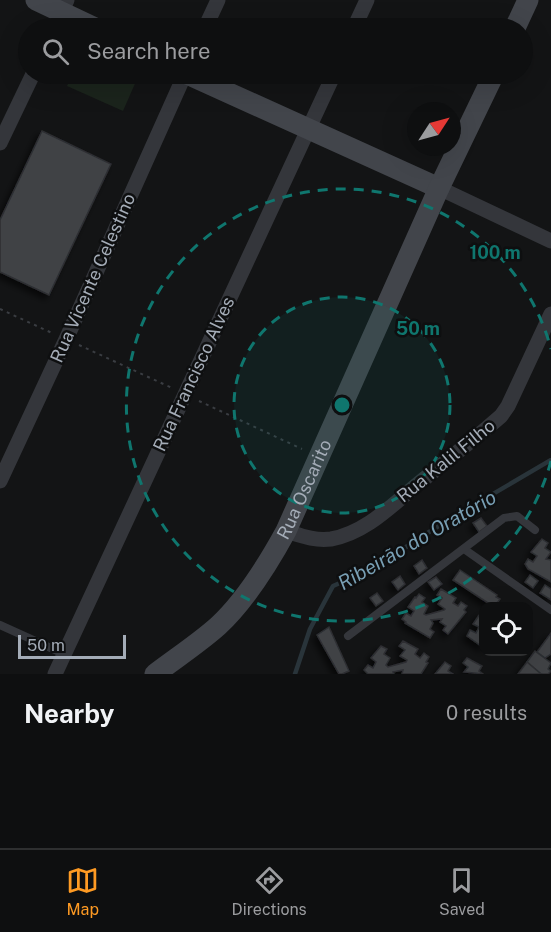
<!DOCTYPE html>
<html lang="en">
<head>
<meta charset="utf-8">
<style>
	body { margin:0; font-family:"Public Sans",sans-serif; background:#171819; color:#f1f3f6 }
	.controls { position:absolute; right:18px; bottom:18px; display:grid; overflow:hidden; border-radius:12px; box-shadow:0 6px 24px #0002 }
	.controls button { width:54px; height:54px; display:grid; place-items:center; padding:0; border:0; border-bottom:2px solid #2e2f30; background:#0e0f10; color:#f1f3f6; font:30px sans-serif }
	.compass { position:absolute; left:407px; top:102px; width:54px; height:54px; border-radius:50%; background:#0e0f10; box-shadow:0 6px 24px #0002; rotate:54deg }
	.scale { position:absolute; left:18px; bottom:15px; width:108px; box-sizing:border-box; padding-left:6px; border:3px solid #a4acb7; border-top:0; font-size:16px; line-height:21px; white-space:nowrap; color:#a4acb7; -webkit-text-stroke:4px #0e0f10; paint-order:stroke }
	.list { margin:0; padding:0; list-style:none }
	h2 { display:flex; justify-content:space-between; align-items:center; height:78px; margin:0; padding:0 24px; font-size:26px }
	h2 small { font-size:20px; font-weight:400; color:#9b9c9f }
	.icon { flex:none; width:33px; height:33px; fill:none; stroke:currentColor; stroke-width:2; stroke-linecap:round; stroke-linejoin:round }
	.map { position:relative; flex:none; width:551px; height:674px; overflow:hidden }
	.search { position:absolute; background:#0e0f10; box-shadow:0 6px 24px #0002; left:18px; right:18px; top:18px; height:66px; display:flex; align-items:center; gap:15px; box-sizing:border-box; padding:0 21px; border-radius:33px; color:#9b9c9f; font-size:22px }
	.sheet { height:174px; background:#0e0f10 }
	nav { display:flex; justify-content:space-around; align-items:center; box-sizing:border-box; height:84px; border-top:2px solid #2e2f30; background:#0e0f10; font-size:16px; color:#9b9c9f }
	nav a { display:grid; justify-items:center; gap:3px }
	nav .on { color:#fe9a23 }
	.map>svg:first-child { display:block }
	.green { fill:#1b241c }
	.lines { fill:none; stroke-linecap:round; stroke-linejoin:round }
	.stream { stroke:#29343a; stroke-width:4.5 }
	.building { fill:#3f4245; stroke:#2d2e32; stroke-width:1.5; filter:url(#shadow) }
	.path { stroke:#3a3d42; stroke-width:2; stroke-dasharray:3 4.5; stroke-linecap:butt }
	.lane { stroke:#34363b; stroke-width:8 }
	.street { stroke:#34363b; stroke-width:15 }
	.secondary { stroke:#42454b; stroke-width:21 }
	.ring { fill:none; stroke:#0f766e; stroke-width:3; stroke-dasharray:10 8 }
	.labels { text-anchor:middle; stroke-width:5; stroke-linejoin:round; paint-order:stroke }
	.street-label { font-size:18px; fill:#a4acb7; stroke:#0e0f10 }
	.water-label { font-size:20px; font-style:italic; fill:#789fb4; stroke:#0e0f10 }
	.centre { fill:#0f766e; stroke:#0e0f10; stroke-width:3 }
	.ring-label { font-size:18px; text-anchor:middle; font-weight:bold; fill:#0f766e; stroke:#0e0f10; stroke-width:5; stroke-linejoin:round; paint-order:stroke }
</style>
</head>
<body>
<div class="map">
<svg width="551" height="674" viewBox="0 0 551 674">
	<defs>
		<filter id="shadow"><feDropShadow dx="-4" dy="4" stdDeviation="3" flood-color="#0009"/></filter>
	</defs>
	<rect width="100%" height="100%" fill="#131415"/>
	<path class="green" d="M73,74H124L137,79L123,111L67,86Z"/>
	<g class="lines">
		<path class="stream" d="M295,674L310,629L333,586L372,569L440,525L551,460"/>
	</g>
	<g class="building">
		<path d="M42,131L111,164L49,295L0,272V220Z"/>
		<path d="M481,518L487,526L479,532L473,523Z"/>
		<path d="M542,539L548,543L545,548L551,552L546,559L551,560V582L528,569L525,564L528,559L533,562L537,556L531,552Z"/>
		<path d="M422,560L427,568L419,574L414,566Z"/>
		<path d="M460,570L497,595L496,597L500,599L495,606L492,604L491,605L453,580Z"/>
		<path d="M530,575L538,581L533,588L525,582Z"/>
		<path d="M400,576L405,584L398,590L392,582Z"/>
		<path d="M436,577L442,584L434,590L428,582Z"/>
		<path d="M545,585L551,589V600L540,593Z"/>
		<path d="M441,589L456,598L453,603L458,606L461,602L467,606L464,610L466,612L448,634L443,630L446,626L440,622L442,619L431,620L433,623L430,629L434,632L430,638L405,623L406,622L402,619L406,613L411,616L414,611L408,607L415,597L416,598L419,594L425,598L422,602L428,606L424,614L426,615L444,610L445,609L438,604L442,598L437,595Z"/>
		<path d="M377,593L383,601L376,606L370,598Z"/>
		<path d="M484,612V648L467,636L470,630L476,633L479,627L473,624L480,614L481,615Z"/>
		<path d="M329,627L349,671L342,674H339L317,635Z"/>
		<path d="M551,633V654L545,658L537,652Z"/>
		<path d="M403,641L418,649L415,654L420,658L424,653L429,657L426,662L428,663L421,674H402L403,670L393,672L394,674H368L364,670L368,665L373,668L376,662L371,658L381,646L387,649L384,654L390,658L386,665L388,667L406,662L407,660L400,656L405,650L399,646Z"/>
		<path d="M535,651L551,663L548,669L551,671L548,674H541L527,662Z"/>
		<path d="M467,658L482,666L479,671L483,674L464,672L468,667L463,663Z"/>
		<path d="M445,662L451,666L448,671L453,674H435Z"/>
		<path d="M527,662L541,674H518Z"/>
	</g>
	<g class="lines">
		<g class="path">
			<path d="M0,309L52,333"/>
			<path d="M79,345L172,388"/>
			<path d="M199,401L302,449"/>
		</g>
		<g class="lane">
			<path d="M464,549L551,610"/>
			<path d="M0,625L64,654"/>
			<path d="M348,636L504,518L517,516L535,530"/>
		</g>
		<g class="street">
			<path d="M54,28L67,0"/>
			<path d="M205,28L218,0"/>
			<path d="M354,28L367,0"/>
			<path d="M0,143L33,74"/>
			<path d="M439,188L551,241"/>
			<path d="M0,481L68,335L185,74"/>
			<path d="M286,531C302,536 315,541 331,539C366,533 393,504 419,483C442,465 465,446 487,428L501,416L508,406L551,314"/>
			<path d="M55,674L334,74"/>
		</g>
		<g class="secondary">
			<path d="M36,0L95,28"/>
			<path d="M515,28L528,0"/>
			<path d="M187,74L439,188"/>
			<path id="s1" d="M155,674C176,658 199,643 218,626C246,600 268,564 286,531L439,188L494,74"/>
		</g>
	</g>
	<circle cx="342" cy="405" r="108" fill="#0f766e" fill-opacity=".12"/>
	<g class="ring">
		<circle cx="342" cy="405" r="108"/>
		<path d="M551 461A216 216 0 1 1 551 349"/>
	</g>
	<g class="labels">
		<g class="street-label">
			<text transform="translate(93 278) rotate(-66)" y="6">Rua Vicente Celestino</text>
			<text transform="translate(194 374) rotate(-65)" y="6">Rua Francisco Alves</text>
			<text transform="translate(446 461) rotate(-39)" y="6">Rua Kalil Filho</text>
			<text dy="6" stroke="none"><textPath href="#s1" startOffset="242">Rua Oscarito</textPath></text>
		</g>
		<g class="water-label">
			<text transform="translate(417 540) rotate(-30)" y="7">Ribeirão do Oratório</text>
		</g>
	</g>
	<circle cx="342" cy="405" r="9" class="centre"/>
	<g class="ring-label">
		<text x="495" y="259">100 m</text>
		<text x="418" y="335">50 m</text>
	</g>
</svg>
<div class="controls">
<button><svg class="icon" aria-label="locate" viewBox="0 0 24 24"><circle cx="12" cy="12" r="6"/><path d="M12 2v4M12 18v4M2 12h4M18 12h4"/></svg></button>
</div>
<svg class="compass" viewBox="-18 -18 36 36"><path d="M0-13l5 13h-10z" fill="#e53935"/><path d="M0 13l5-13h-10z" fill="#9b9c9f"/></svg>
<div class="scale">50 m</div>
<div class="search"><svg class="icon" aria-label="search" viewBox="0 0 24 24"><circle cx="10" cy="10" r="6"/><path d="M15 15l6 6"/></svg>Search here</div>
</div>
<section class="sheet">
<h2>Nearby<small>0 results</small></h2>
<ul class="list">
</ul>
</section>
<nav>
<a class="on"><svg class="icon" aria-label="map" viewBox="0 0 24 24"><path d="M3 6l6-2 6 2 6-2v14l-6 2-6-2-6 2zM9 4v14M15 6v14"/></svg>Map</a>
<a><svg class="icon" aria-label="directions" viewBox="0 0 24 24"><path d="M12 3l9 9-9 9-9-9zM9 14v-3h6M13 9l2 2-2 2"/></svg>Directions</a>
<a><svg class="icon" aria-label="saved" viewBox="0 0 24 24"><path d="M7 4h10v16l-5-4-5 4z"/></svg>Saved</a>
</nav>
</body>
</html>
